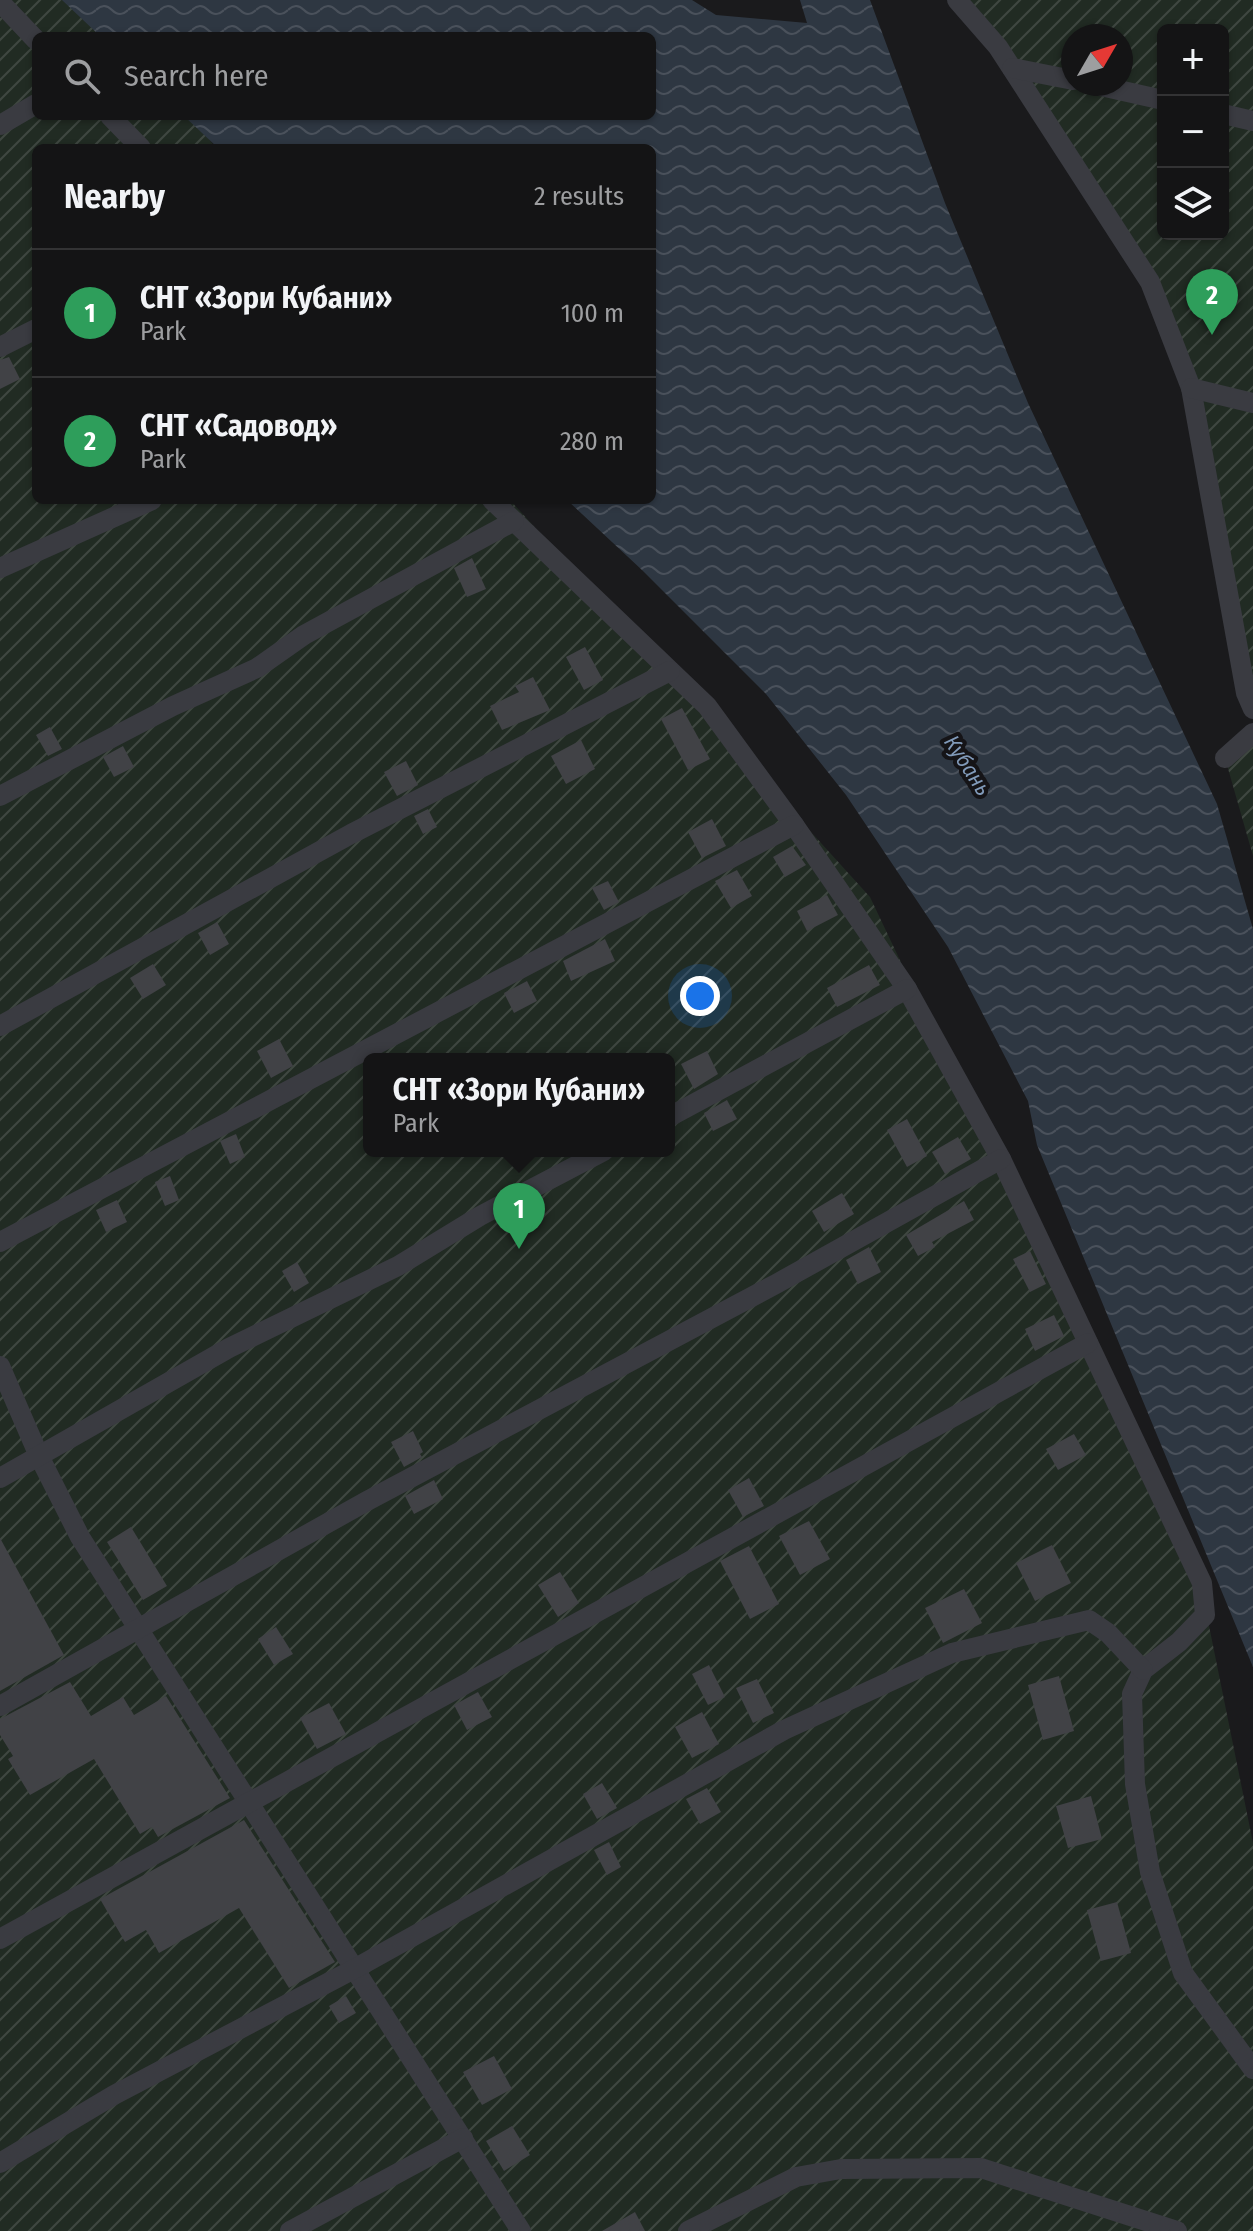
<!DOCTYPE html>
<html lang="en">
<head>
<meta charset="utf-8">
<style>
	body { margin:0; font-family:"Fira Sans Condensed",sans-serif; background:#212122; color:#f1f3f6 }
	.controls { position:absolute; right:24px; top:24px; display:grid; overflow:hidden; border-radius:12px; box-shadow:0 2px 6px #0004 }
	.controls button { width:72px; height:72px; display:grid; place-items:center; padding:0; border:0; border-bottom:2px solid #333334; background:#141415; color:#f1f3f6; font:40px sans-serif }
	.compass { position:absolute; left:1061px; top:24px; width:72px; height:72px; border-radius:50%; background:#141415; box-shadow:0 2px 6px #0004; rotate:51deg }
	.you { position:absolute; left:700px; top:996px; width:28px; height:28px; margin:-20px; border:6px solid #fff; border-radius:50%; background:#1a73e8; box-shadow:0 0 0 12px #1a73e833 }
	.badge { display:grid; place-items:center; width:52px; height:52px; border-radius:50%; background:#fecb30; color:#fff; font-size:26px; font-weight:700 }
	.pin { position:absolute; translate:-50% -66px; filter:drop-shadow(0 2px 4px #0008) }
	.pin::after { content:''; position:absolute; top:42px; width:28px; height:24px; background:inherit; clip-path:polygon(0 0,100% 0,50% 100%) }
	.popup { position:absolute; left:363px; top:1053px; width:312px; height:104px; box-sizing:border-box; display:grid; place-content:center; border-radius:12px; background:#141415; filter:drop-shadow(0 2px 6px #0005); font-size:26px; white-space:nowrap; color:#9d9ea0 }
	.popup b { font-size:30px; color:#f1f3f6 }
	.popup::after { content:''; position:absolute; left:50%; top:100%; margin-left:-16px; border:16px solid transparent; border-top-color:#141415 }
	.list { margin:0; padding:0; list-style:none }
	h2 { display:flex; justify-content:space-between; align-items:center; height:104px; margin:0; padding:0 32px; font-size:34px }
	h2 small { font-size:26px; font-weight:400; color:#9d9ea0 }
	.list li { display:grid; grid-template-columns:52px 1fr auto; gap:24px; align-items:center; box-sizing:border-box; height:128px; padding:0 32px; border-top:2px solid #333334 }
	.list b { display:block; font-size:30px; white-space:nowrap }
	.list p { margin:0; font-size:26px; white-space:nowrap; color:#9d9ea0 }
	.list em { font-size:26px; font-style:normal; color:#9d9ea0 }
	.icon { flex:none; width:44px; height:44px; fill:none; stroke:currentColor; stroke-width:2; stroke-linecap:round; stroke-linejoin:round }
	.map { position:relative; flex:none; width:1253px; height:2231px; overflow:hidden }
	.search { position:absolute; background:#141415; box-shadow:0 2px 6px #0004; left:32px; top:32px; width:624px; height:88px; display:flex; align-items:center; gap:20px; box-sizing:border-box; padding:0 28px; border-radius:12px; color:#9d9ea0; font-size:30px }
	.panel { position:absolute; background:#141415; box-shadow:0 2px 6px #0004; left:32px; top:144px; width:624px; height:360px; border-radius:12px }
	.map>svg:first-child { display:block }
	.garden { fill:url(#garden-furrows); fill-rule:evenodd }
	.water { fill:url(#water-waves) }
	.building { fill:#414246 }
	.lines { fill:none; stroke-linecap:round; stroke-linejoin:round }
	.minor { stroke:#3a3b41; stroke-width:20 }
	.labels { text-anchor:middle; stroke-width:8; stroke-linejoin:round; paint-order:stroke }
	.water-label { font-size:22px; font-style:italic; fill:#819ab9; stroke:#151417 }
</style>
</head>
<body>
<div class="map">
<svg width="1253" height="2231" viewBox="0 0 1253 2231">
	<defs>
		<pattern id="garden-furrows" width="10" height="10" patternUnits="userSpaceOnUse" patternTransform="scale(2)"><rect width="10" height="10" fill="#212b23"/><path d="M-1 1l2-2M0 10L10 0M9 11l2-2" fill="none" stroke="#3f4741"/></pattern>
		<pattern id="water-waves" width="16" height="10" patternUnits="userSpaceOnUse" patternTransform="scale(2)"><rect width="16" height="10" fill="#2e3742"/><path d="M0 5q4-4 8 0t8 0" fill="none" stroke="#4a515b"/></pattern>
	</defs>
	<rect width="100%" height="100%" fill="#1a1a1c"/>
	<g class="garden">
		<path d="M0,0H95L125,36H36V116H190L216,148H36V500H510L870,897L1204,1601L1253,1843V2231H0ZM369,1059H669V1151H369Z"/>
		<path d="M957,0H1253V709L1191,388L1150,282ZM1163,30H1223V234H1163ZM1073,36H1121V84H1073Z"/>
		<path d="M1253,733V856L1225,758Z"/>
	</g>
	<path class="water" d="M62,0H692L716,15L807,23L800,0H870L945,203L1028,403L1217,804L1253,929V1667L1037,1145L1028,1101L948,947L846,795L766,694L642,570L567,500H652V148H218L184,116H652V36H100Z"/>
	<g class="building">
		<path d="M9,357L20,379L0,389V360Z"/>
		<path d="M472,558L486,589L467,597L454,568Z"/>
		<path d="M585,647L603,680L584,690L566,657Z"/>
		<path d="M533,677L550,710L502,730L490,706L519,692L515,686Z"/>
		<path d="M682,708L710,759L688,770L661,719Z"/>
		<path d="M50,727L62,749L48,756L36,735Z"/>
		<path d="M581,740L595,769L566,784L551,756Z"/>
		<path d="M123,746L134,767L114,777L103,757Z"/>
		<path d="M406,761L418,785L397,796L384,772Z"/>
		<path d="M428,809L437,827L423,834L414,816Z"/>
		<path d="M712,819L726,846L702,858L688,832Z"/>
		<path d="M792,846L806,865L785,877L773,857Z"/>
		<path d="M737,870L752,896L731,908L715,881Z"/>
		<path d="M608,881L619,902L604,910L592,888Z"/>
		<path d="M827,895L838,915L807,931L797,911Z"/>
		<path d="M217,922L229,944L210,955L198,933Z"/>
		<path d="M605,939L615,961L571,981L563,961Z"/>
		<path d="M153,964L166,985L143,999L130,978Z"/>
		<path d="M869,965L880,985L837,1007L827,988Z"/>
		<path d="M527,981L537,1001L514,1013L504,993Z"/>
		<path d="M279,1039L293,1066L271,1078L257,1051Z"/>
		<path d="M707,1051L718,1074L694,1089L681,1064Z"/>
		<path d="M727,1100L737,1119L713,1131L704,1113Z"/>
		<path d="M907,1119L927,1156L907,1167L887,1130Z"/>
		<path d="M236,1134L245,1157L230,1164L220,1141Z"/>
		<path d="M958,1137L971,1159L945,1174L932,1152Z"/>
		<path d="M170,1176L179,1200L165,1206L155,1182Z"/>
		<path d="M842,1193L854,1214L824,1232L812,1211Z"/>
		<path d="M117,1200L127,1222L106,1232L96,1210Z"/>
		<path d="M964,1201L974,1220L932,1242L935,1247L918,1256L906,1235Z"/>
		<path d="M869,1247L881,1272L858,1284L846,1260Z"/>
		<path d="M1030,1251L1046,1284L1030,1292L1013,1259Z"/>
		<path d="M297,1262L309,1283L294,1292L282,1271Z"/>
		<path d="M1054,1315L1064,1336L1035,1351L1025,1329Z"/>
		<path d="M413,1431L423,1452L420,1454L422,1457L404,1467L391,1442Z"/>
		<path d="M1074,1434L1086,1455L1058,1470L1046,1449Z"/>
		<path d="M749,1478L764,1506L743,1517L728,1490Z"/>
		<path d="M434,1480L443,1499L414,1514L405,1496Z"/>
		<path d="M809,1521L830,1559L800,1575L779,1536Z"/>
		<path d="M131,1527L167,1586L143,1600L107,1542Z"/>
		<path d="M0,1538L64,1655L0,1691Z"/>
		<path d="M1052,1545L1071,1583L1035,1601L1016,1563Z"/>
		<path d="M749,1546L779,1604L750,1619L720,1561Z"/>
		<path d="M560,1572L579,1603L558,1617L538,1585Z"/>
		<path d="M964,1589L982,1623L943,1643L925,1608Z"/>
		<path d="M276,1627L293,1654L274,1665L258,1639Z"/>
		<path d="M709,1665L725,1697L708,1705L692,1674Z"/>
		<path d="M1059,1676L1074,1731L1043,1740L1028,1685Z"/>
		<path d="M757,1679L774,1713L753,1723L736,1688Z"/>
		<path d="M70,1682L91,1716L123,1697L134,1715L166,1696L230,1798L158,1837L152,1827L140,1834L94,1759L30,1795L8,1759L13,1756L0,1735V1719Z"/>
		<path d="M478,1692L492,1717L467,1730L454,1705Z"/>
		<path d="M329,1703L346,1734L317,1749L300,1718Z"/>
		<path d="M702,1712L719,1744L692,1758L675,1727Z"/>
		<path d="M602,1783L617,1808L597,1819L583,1794Z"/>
		<path d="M707,1788L721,1812L700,1824L686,1799Z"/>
		<path d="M1091,1796L1102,1839L1068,1848L1056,1806Z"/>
		<path d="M244,1820L335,1962L289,1988L239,1908L159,1953L146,1930L125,1942L100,1899Z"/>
		<path d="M609,1842L621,1867L607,1875L594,1850Z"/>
		<path d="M1117,1902L1131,1953L1101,1961L1087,1910Z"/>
		<path d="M346,1996L356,2013L339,2023L329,2006Z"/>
		<path d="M494,2056L512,2089L482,2105L463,2072Z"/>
		<path d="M512,2126L530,2155L504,2171L486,2141Z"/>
		<path d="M635,2212L645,2231H602Z"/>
	</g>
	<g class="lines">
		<g class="minor">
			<path d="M957,0L998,47L1150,282L1191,388L1246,693L1253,709"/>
			<path d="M0,2L36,40"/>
			<path d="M1012,68L1073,80"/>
			<path d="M1092,84L1163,100"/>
			<path d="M1223,114L1253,121"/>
			<path d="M110,116L141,148"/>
			<path d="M0,125L36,104"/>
			<path d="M0,347L36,329"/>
			<path d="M1191,388L1253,403"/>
			<path d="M492,500L707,706L794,825L907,989L1001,1159L1202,1583L1205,1615L1179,1642L1143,1670L1132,1694L1135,1784L1150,1872L1183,1973L1253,2069"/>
			<path d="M0,568L152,500"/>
			<path d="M1225,758L1253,733"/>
			<path d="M0,796L173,706L257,668L304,635L514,521"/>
			<path d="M0,1026L351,834L670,671"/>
			<path d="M669,1117L907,989"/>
			<path d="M0,1242L794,825"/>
			<path d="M0,1366L39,1456L80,1537L521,2231"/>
			<path d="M0,1478L229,1348L398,1266L480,1216L604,1151"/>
			<path d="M0,1706L367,1501L776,1284L1001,1159"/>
			<path d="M0,1939L1088,1343"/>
			<path d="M0,2163L114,2095L356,1968L784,1730L952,1653L1089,1620L1108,1633L1143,1670"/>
			<path d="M290,2231L463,2138"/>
			<path d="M688,2231L796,2177L841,2169L981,2168L1177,2231"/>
		</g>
	</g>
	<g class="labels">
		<g class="water-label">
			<text transform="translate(968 765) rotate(57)" y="8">Кубань</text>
		</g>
	</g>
</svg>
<div class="controls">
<button>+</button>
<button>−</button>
<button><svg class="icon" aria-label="layers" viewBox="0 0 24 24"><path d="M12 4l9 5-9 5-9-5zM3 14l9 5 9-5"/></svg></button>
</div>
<svg class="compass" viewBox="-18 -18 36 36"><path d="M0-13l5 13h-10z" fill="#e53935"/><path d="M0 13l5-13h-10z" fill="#9d9ea0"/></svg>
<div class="you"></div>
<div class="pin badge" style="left:519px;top:1249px;background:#2e9e5b">1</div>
<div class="popup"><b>СНТ «Зори Кубани»</b>Park</div>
<div class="pin badge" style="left:1212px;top:335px;background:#2e9e5b">2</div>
<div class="search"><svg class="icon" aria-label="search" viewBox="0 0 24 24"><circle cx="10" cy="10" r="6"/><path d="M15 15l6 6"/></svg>Search here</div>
<section class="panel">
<h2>Nearby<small>2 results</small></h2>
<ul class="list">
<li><span class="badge" style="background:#2e9e5b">1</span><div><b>СНТ «Зори Кубани»</b><p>Park</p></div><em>100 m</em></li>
<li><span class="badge" style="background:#2e9e5b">2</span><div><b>СНТ «Садовод»</b><p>Park</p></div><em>280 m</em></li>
</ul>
</section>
</div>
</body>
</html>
